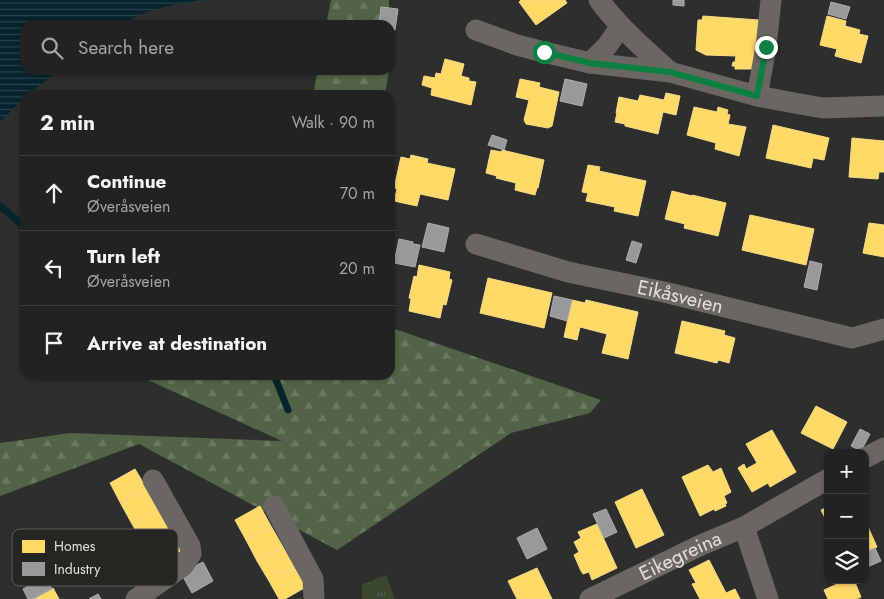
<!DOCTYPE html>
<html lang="en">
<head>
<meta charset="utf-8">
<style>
	body { margin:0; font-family:Jost,sans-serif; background:#2a2a2a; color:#f1f3f6 }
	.controls { position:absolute; right:15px; bottom:15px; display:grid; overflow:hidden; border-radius:10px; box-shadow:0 1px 4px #0004 }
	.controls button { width:45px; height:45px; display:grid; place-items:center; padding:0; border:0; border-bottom:1px solid #3f3f40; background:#222; color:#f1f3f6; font:25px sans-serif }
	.stop { position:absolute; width:15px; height:15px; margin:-11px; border:4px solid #0b8043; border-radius:50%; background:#fff }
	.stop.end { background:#0b8043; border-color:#fff; box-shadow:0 1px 5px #0008 }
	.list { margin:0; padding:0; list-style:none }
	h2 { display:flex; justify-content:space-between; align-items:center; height:65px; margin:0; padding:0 20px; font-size:21px }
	h2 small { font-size:16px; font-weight:400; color:#a2a4a5 }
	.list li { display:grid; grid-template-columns:32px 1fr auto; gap:15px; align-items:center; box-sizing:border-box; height:75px; padding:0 20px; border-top:1px solid #3f3f40 }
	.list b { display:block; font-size:19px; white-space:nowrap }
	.list p { margin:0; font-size:16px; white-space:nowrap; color:#a2a4a5 }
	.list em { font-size:16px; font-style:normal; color:#a2a4a5 }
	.icon { flex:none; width:28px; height:28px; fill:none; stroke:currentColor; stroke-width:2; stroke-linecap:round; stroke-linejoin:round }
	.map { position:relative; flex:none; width:884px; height:599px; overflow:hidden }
	.search { position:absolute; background:#222; box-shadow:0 1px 4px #0004; left:20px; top:20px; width:375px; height:55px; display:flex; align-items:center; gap:12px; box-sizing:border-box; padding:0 18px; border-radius:15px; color:#a2a4a5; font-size:19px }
	.panel { position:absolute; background:#222; box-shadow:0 1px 4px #0004; left:20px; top:90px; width:375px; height:290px; border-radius:15px }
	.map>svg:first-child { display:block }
	.grass { fill:url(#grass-tufts) }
	.forest { fill:url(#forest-firs) }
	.water { fill:url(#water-rules) }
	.homes { fill:#ffd966; stroke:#f6db8a }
	.industry { fill:#999; stroke:#afaeae }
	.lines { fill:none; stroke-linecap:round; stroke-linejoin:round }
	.stream { stroke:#05242e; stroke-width:7 }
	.minor { stroke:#6a6763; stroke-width:21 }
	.route { stroke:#0b8043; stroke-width:6 }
	.labels { text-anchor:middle; stroke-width:5; stroke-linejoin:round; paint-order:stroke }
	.street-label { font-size:20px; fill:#e1e0df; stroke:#252522 }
	.key { fill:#252522; stroke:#5d5d5b; stroke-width:1 }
	.key-label { font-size:14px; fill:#e1e0df }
</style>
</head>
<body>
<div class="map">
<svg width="884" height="599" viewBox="0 0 884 599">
	<defs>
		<pattern id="grass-tufts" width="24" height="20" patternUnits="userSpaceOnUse" patternTransform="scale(1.25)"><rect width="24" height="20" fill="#3a4630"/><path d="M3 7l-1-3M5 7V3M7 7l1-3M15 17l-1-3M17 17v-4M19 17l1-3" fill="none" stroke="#56604e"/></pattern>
		<pattern id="forest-firs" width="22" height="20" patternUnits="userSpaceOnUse" patternTransform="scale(1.25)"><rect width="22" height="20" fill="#536347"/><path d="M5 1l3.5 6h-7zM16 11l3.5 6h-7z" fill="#6b7961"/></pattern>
		<pattern id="water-rules" width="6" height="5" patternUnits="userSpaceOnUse" patternTransform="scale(1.25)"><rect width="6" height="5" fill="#05242e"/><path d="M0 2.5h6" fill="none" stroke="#29444c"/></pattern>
	</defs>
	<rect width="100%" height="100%" fill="#2e2e2d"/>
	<path class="grass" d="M386,575L395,599H362V585Z"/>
	<g class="forest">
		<path d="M331,0H389V25H326Z"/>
		<path d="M318,70H389L385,95H313Z"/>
		<path d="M390,322L392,328L601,400L590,413L511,433L337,550L139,444L0,496V443L70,433L282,441L137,375H390Z"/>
	</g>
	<path class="water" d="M0,0H200C174,5 144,9 122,25H25V70H60L27,95H25V97L0,122Z"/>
	<g class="homes">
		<path d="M521,0H565L567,3L536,25L519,2Z"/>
		<path d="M703,16L759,20L757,51L754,69H735V66H732L733,62H735L736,56L706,55L696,50L698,20H702Z"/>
		<path d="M827,16L846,21L845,26L860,30L859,34L868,36L861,63L835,56L837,49L820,45Z"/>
		<path d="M445,59L464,64L461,76L469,78V81L476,82L471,105L431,95L432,88L422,85L424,76L435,78L436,73L441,74Z"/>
		<path d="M520,79L540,83L539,87L559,92L552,126L548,128L526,124L524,120L529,100L516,97Z"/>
		<path d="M666,93L680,96L676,115L663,112L658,134L625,126V124L615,122L617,113H616L619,97L638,101L640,95L664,100Z"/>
		<path d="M694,107L717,112L718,107L728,110L727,114L730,115L728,124L746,127L739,156L715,149L716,143L687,135Z"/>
		<path d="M773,125L829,138L824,160L813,158L811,168L766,158Z"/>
		<path d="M852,138L884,141V172H879L878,179L849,177Z"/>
		<path d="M491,150L502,152V150L544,160L538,188H537L535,195L515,190L516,183L496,178L497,176L486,173Z"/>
		<path d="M411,155L428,159L427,163L455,169L448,200L420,194L417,206L394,201L397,189L394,188L401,157L410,159Z"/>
		<path d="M588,165L600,167L599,171L646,181L638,216L614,211L615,207L586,201L588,193L582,192Z"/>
		<path d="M672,191L692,196V195L726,203L718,236L684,228L685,224L665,219Z"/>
		<path d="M750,215L814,229L806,265L742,250Z"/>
		<path d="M869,223L884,225V257L863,253Z"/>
		<path d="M419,265L450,272L449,279L452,280L446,305L443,304L440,318L409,311L411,299L409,298L414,276L417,277Z"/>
		<path d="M488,278L552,293L544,328L480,313Z"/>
		<path d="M572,300L585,303L586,300L638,312L628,359L602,353L607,334L580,327L577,340L564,337Z"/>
		<path d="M682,321L725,331L724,335L735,338L729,363L718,360L717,363L675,353Z"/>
		<path d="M816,406L847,422L833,449L801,433Z"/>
		<path d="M772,430L796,472L770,487L768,483L752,492L738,468L744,464L746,469L757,463L746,444Z"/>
		<path d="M708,465L713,472L721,468L731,492L724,496L727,503L725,504L726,506L715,511L714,509L700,516L682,477Z"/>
		<path d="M135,469L147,489L121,504L110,483Z"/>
		<path d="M147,489L158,509L132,524L121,504Z"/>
		<path d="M642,489L664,535L636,548L615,502Z"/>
		<path d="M163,506L169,529L143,543L132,524Z"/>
		<path d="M260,506L271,526L246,540L235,520Z"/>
		<path d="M828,507V524L821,510Z"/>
		<path d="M865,520L877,547L865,552Z"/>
		<path d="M597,524L617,568L592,580L589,572L583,574L581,571L574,555L579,552L574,542L581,538L578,532Z"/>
		<path d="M271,526L283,547L257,561L246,540Z"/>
		<path d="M169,529L181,551L155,565L143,543Z"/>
		<path d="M283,547L294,567L269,581L257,561Z"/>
		<path d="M709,560L726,593L735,589L740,599H700L692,584L696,583L689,570Z"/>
		<path d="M294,567L306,587L285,599H279L269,581Z"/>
		<path d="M537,568L552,599H517L508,581Z"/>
		<path d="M846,580H854L861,597L856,599H828L824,590Z"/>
		<path d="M53,588L59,599H33L52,589Z"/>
	</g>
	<g class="industry">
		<path d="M673,0H684V6L673,5Z"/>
		<path d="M831,2L850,7L846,19L828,14Z"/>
		<path d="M381,7L398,9L395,30L390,29V25H379Z"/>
		<path d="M565,79L587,84L582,106L560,101Z"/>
		<path d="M492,135L507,140L504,150L488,145Z"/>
		<path d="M428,223L449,228L444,252L422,247Z"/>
		<path d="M399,239L413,242V244L420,245L415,267L394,263Z"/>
		<path d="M632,241L642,244L636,263L626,260Z"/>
		<path d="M810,261L822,264L817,290L804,287Z"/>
		<path d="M554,296L572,300L567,321L550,316Z"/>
		<path d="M860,429L870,434L861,451L851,446Z"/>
		<path d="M606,509L617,532L604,538L593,514Z"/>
		<path d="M537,528L547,549L527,559L517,538Z"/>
		<path d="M875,548L881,561L865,568V552Z"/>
		<path d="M203,562L213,581L192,593L181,573Z"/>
		<path d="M45,577L52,589L33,599H28L23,589Z"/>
		<path d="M98,594L101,599H89Z"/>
	</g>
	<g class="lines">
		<g class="stream">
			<path d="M0,206L25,227"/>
			<path d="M274,375L288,410"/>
		</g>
		<g class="minor">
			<path d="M599,0C619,27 645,50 670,72"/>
			<path d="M476,30L517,45L544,52L590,63L670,72L757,96L800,104L823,108L884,106"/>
			<path d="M590,63L607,46L621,26"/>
			<path d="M757,96L766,47L771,0"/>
			<path id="s1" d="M476,244L568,272L664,292L852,338L884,329"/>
			<path d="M865,458L884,448"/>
			<path d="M274,506L313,579L314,599"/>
			<path d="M744,527L768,599"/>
			<path d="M136,599L183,566L191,554L190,546L153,480"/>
			<path id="s2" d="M590,599L701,545L744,527L828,479"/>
		</g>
	</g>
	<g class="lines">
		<path class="route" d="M544,52L590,63L670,72L757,96L766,47"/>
	</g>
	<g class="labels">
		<g class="street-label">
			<text dy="7" stroke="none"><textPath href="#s1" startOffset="211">Eikåsveien</textPath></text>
			<text dy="7" stroke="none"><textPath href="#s2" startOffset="100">Eikegreina</textPath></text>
		</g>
	</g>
	<rect x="12" y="529" width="166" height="57" rx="8" class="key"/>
	<rect x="22" y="540" width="23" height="13" fill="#ffd966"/>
	<rect x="22" y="562" width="23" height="14" fill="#999"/>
	<g class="key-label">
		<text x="54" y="551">Homes</text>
		<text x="54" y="574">Industry</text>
	</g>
</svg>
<div class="controls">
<button>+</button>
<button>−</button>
<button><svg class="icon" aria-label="layers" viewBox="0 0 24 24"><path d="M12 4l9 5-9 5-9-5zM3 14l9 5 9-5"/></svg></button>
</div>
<div class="stop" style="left:544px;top:52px"></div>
<div class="stop end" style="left:766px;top:47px"></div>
<div class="search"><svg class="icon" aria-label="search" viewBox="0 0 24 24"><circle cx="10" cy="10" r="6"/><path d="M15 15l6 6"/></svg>Search here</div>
<section class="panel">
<h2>2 min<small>Walk · 90 m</small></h2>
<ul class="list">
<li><svg class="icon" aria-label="ahead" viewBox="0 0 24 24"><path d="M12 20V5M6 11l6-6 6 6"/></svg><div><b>Continue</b><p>Øveråsveien</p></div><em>70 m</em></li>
<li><svg class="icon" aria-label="left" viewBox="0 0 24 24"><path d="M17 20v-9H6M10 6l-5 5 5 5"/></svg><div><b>Turn left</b><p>Øveråsveien</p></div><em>20 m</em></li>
<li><svg class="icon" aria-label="arrive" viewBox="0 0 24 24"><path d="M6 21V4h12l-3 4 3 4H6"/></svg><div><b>Arrive at destination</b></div></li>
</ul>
</section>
</div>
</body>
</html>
